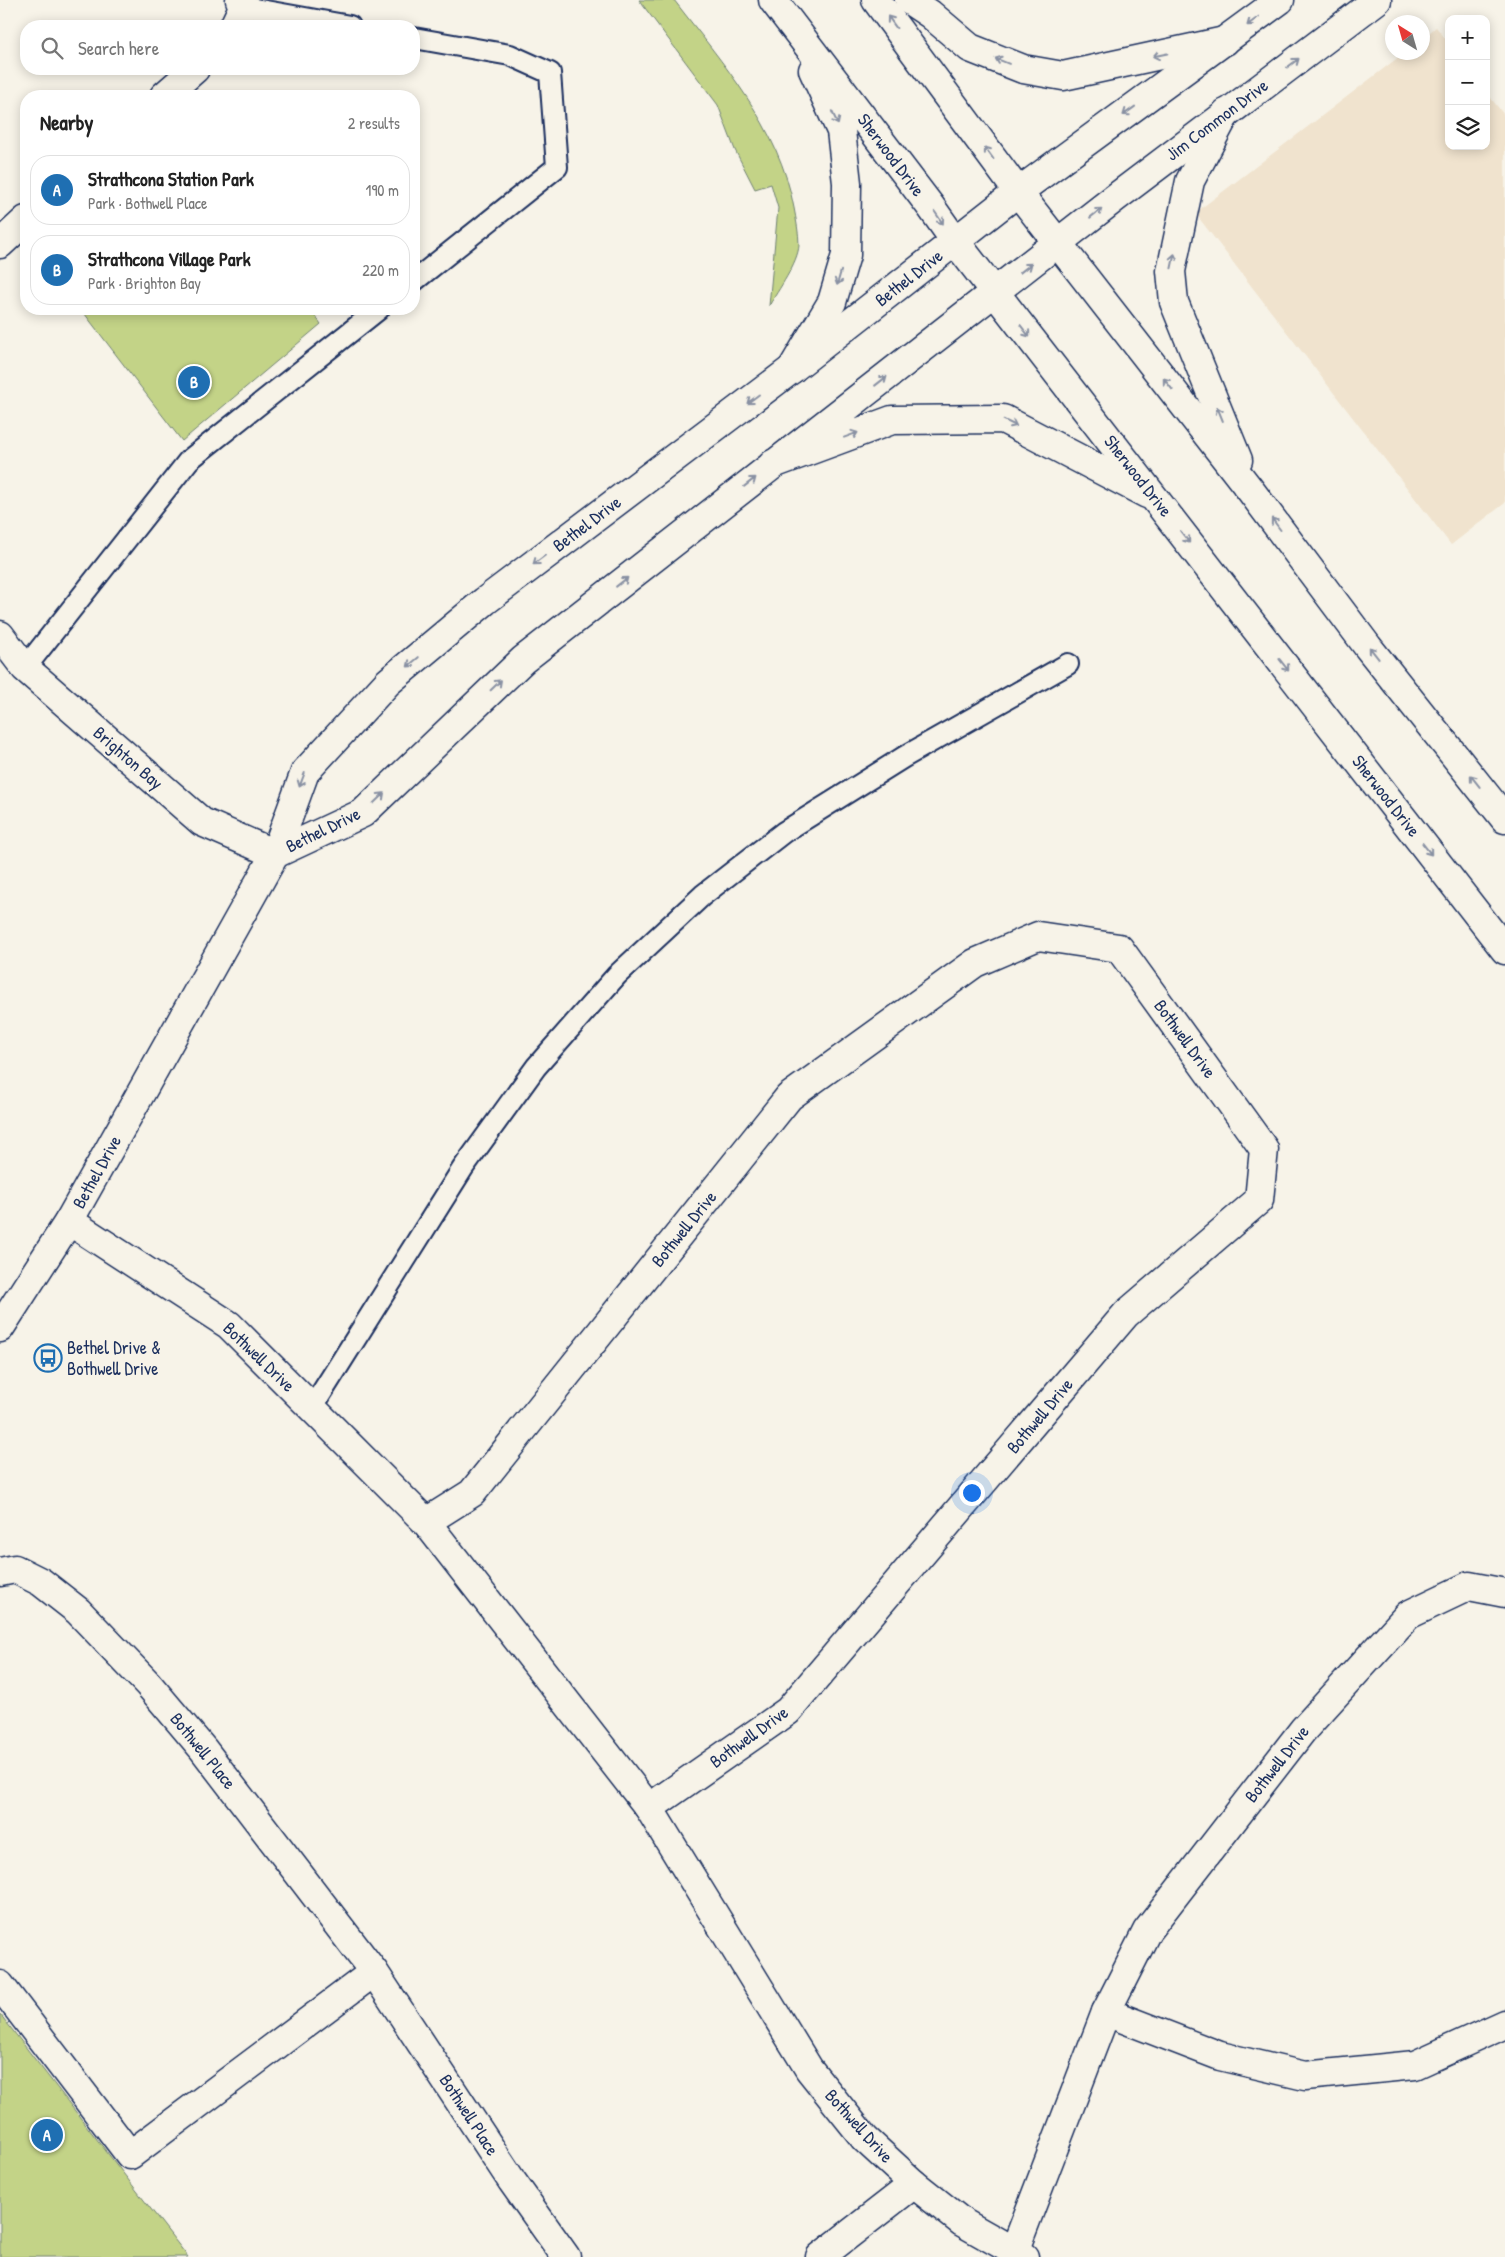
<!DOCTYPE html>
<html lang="en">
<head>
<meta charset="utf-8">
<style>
	body { margin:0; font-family:"Patrick Hand",sans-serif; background:#f2f2f2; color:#222 }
	.controls { position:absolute; right:15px; top:15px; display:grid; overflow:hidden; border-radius:10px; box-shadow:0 2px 12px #0003 }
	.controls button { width:45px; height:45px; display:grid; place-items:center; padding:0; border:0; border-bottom:1px solid #e0e0e0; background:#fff; color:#222; font:25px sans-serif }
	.compass { position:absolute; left:1385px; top:15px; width:45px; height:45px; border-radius:50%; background:#fff; box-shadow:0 2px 12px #0003; rotate:323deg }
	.you { position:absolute; left:971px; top:1492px; width:18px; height:18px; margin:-12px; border:4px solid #fff; border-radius:50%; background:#1a73e8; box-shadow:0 0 0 8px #1a73e833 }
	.badge { display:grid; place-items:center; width:32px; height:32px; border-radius:50%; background:#1f6fb2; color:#fff; font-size:16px; font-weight:700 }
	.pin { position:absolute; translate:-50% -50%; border:2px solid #fff; box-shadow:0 1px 5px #0006 }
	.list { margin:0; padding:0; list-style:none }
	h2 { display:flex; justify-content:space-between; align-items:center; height:65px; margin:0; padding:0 20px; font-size:21px }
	h2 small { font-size:16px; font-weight:400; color:#767676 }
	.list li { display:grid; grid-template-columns:32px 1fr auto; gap:15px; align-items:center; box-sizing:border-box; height:70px; margin:0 10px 10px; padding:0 10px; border:1px solid #e0e0e0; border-radius:20px }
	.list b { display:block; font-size:19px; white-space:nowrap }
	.list p { margin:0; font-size:16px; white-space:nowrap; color:#767676 }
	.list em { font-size:16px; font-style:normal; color:#767676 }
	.icon { flex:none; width:28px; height:28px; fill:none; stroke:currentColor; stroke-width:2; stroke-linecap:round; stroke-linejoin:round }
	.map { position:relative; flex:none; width:1505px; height:2257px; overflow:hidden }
	.search { position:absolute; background:#fff; box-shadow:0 2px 12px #0003; left:20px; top:20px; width:400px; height:55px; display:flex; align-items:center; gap:12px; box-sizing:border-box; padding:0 18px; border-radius:20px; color:#767676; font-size:19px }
	.panel { position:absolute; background:#fff; box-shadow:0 2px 12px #0003; left:20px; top:90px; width:400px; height:225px; border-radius:20px }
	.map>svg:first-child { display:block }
	.built { fill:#f0e3ce }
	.green { fill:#c3d387; stroke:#6f8172 }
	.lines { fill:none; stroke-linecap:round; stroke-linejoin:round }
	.service-casing { stroke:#1b2f5e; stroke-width:24 }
	.minor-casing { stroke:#1b2f5e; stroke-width:31 }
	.tertiary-casing { stroke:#1b2f5e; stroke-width:31 }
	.secondary-casing { stroke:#1b2f5e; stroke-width:31 }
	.service { stroke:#f7f3e8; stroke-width:20 }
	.minor { stroke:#f7f3e8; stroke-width:28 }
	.tertiary { stroke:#f7f3e8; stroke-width:28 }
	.secondary { stroke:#f7f3e8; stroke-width:28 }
	.oneway { stroke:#8991a3 }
	.labels { text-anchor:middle; stroke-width:4; stroke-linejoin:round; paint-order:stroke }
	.street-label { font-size:18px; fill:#1b2f5e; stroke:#f7f3e8 }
	.poi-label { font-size:18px; fill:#1b2f5e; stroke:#f7f3e8; text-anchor:start }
</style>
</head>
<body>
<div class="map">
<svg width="1505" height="2257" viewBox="0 0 1505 2257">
	<rect width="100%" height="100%" fill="#f7f3e8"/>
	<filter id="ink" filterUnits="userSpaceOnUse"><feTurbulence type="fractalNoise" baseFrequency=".02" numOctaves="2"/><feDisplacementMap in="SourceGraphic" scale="10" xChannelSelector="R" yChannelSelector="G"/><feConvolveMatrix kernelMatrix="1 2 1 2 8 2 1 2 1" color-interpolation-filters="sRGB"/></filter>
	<g filter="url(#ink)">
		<path class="built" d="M1436,27L1449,43V146H1486V92L1505,116V503L1451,545L1195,213L1404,53L1422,52L1423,38Z"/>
		<g class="green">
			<path d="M639,0H674C723,64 779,126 794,208C796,219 799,233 799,245C798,263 778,290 769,306L778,208L771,184L755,189L735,150L718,105Z"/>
			<path d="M81,309H310L321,324L182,441Z"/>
			<path d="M0,2014L188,2257H0Z"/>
		</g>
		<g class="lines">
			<g class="service-casing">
				<g id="service">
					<path d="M243,7L350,26"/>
					<path d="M414,38L510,55L550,73L557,167L414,281"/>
					<path d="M25,668L189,460L379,309"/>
					<path d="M312,1408L463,1168L536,1067L617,975L703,895L784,832L904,757L1068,664"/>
				</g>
			</g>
			<g class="minor-casing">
				<g id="minor">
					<path d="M234,26L243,7L240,0"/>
					<path d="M164,96L195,69"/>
					<path d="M0,244L26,220"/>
					<path d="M0,635L25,668L202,822L275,854"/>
					<path d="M69,1221L229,1325L426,1522L649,1808L809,2069L865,2139L914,2184L962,2222L1024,2257"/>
					<path d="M426,1522L472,1493L789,1097L975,963L1038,936L1119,948L1264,1149L1259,1200L1126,1314L788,1711L649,1808"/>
					<path d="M0,1572L15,1569L41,1582L78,1611L148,1684L203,1749L374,1972L512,2181L566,2257"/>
					<path d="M0,1985L130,2155L374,1972"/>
					<path d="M1106,2012L1220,2056L1305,2076L1415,2065L1505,2024"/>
					<path d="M820,2257L914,2184"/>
					<path d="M1012,2257L1106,2012L1147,1931L1303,1730L1408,1615L1469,1586L1505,1593"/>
				</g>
			</g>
			<g class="tertiary-casing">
				<g id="tertiary">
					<path d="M275,854L363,813L523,660L1115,198L1377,0"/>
					<path d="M0,1328L69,1221L275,854L305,772L388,682L485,601L792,369L1018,192L1280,0"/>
				</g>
			</g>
			<g class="secondary-casing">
				<g id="secondary">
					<path d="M773,0L931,207L955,241L1505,950"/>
					<path d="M876,0L1018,192L1251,491L1368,647L1505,819"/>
					<path d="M909,0L930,14L970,48L1023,69L1063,76L1225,41"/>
					<path d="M1226,113L1190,181L1171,271L1174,302L1238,460"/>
					<path d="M792,369L832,302L846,255L847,183L841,131L813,70"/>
					<path d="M773,464L892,420L1003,419L1147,494"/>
				</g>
			</g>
			<use href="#service" class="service"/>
			<use href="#minor" class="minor"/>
			<use href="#tertiary" class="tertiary"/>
			<use href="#secondary" class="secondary"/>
		</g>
		<defs><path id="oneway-shaft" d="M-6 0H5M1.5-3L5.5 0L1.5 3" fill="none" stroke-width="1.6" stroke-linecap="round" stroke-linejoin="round" transform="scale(1.25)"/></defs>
		<g class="oneway">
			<use href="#oneway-shaft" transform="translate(1253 21) rotate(143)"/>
			<use href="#oneway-shaft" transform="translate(892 22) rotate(-126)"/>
			<use href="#oneway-shaft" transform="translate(1160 55) rotate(168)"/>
			<use href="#oneway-shaft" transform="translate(1002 61) rotate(-158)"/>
			<use href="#oneway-shaft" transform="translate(1293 63) rotate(-37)"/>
			<use href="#oneway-shaft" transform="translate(1129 111) rotate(144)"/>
			<use href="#oneway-shaft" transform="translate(835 118) rotate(65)"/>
			<use href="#oneway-shaft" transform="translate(989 153) rotate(-126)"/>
			<use href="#oneway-shaft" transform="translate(1096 213) rotate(-38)"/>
			<use href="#oneway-shaft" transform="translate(939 218) rotate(56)"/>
			<use href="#oneway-shaft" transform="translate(1173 261) rotate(-78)"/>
			<use href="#oneway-shaft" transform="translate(1026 268) rotate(-38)"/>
			<use href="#oneway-shaft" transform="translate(839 278) rotate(106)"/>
			<use href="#oneway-shaft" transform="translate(1025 331) rotate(52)"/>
			<use href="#oneway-shaft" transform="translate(881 381) rotate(-38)"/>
			<use href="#oneway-shaft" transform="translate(1168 384) rotate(-128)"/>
			<use href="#oneway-shaft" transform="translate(753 399) rotate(143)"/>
			<use href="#oneway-shaft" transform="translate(1220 414) rotate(-112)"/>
			<use href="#oneway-shaft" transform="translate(1010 423) rotate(26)"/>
			<use href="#oneway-shaft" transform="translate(851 435) rotate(-20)"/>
			<use href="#oneway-shaft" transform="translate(750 482) rotate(-38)"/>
			<use href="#oneway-shaft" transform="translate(1276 524) rotate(-127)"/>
			<use href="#oneway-shaft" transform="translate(1185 537) rotate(52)"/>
			<use href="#oneway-shaft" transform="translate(539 560) rotate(143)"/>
			<use href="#oneway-shaft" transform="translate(622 582) rotate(-38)"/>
			<use href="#oneway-shaft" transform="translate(1374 653) rotate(-128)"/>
			<use href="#oneway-shaft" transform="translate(413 662) rotate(140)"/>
			<use href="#oneway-shaft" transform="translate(1284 665) rotate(52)"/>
			<use href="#oneway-shaft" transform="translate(496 685) rotate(-44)"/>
			<use href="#oneway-shaft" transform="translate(302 780) rotate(111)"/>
			<use href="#oneway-shaft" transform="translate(1475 781) rotate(-128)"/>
			<use href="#oneway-shaft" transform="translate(379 798) rotate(-44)"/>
			<use href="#oneway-shaft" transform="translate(1427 849) rotate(52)"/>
		</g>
	</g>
	<defs>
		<g id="bus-ring" transform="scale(1.4375)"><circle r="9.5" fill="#f7f3e8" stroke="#1f6fb2" stroke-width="1.5"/><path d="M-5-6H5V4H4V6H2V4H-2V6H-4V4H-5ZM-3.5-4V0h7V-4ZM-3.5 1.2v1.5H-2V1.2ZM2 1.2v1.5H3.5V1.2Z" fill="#1f6fb2"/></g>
	</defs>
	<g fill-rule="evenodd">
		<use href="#bus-ring" x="48" y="1358"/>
	</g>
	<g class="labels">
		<g class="street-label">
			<text transform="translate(1217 120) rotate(-37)" y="6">Jim Common Drive</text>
			<text transform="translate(891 155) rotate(53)" y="6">Sherwood Drive</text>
			<text transform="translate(909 278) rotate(-38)" y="6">Bethel Drive</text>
			<text transform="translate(1138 476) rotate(52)" y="6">Sherwood Drive</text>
			<text transform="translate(587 524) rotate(-37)" y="6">Bethel Drive</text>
			<text transform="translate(128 758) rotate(41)" y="6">Brighton Bay</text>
			<text transform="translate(1386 796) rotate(52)" y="6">Sherwood Drive</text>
			<text transform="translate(323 830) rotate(-26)" y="6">Bethel Drive</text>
			<text transform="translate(1185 1039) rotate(54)" y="6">Bothwell Drive</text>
			<text transform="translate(97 1172) rotate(-61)" y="6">Bethel Drive</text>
			<text transform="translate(684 1229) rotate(-51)" y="6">Bothwell Drive</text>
			<text transform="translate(259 1357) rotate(44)" y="6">Bothwell Drive</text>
			<text transform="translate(1040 1416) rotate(-50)" y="6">Bothwell Drive</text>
			<text transform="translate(749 1737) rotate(-36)" y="6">Bothwell Drive</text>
			<text transform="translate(203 1751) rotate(51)" y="6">Bothwell Place</text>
			<text transform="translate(1277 1764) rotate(-52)" y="6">Bothwell Drive</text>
			<text transform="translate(469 2115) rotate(57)" y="6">Bothwell Place</text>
			<text transform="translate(859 2126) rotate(48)" y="6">Bothwell Drive</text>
		</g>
		<g class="poi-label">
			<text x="67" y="1354">Bethel Drive &amp;<tspan x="67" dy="21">Bothwell Drive</tspan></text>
		</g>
	</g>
</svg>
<div class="controls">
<button>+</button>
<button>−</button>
<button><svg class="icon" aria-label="layers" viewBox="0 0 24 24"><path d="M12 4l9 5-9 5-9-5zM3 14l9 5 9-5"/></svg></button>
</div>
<svg class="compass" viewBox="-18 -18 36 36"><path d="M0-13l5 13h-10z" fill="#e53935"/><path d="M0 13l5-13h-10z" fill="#767676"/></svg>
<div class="you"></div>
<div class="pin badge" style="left:47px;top:2135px">A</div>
<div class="pin badge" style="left:194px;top:382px">B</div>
<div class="search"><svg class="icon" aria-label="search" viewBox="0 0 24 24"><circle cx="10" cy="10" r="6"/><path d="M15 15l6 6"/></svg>Search here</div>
<section class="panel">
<h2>Nearby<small>2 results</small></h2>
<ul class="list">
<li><span class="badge">A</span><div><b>Strathcona Station Park</b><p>Park · Bothwell Place</p></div><em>190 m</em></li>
<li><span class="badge">B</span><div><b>Strathcona Village Park</b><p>Park · Brighton Bay</p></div><em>220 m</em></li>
</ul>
</section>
</div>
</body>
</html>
